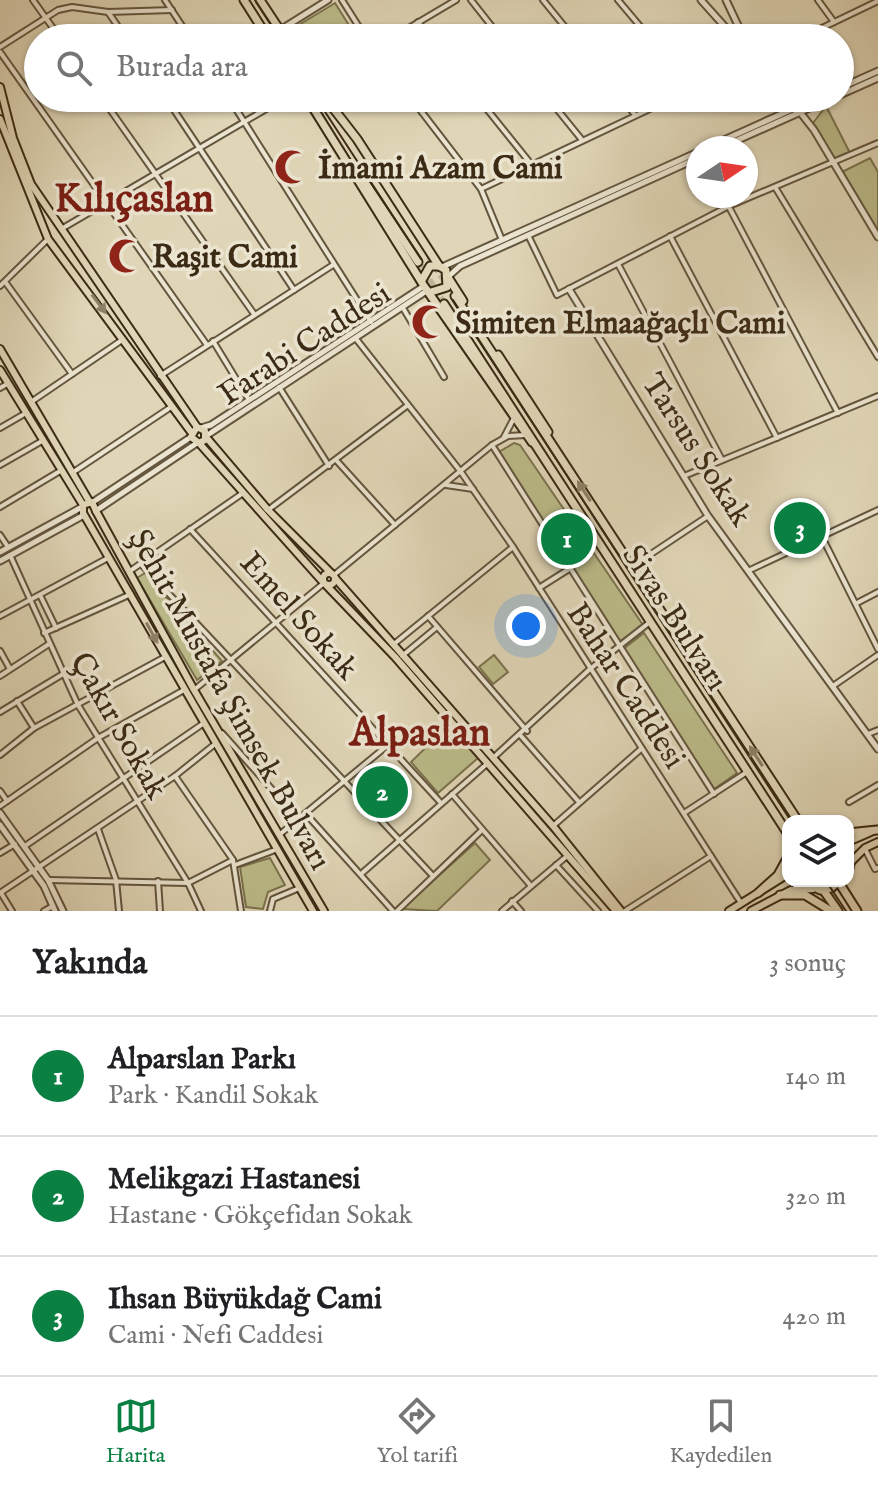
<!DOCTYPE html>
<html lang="tr">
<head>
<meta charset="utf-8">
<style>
	body { margin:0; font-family:"IM FELL English",serif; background:#f6f6f6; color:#202124 }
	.controls { position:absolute; right:24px; bottom:24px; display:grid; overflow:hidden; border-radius:16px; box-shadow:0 2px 6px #0004 }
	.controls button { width:72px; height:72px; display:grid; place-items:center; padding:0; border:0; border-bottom:2px solid #e0e0e0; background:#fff; color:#202124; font:40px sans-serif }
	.compass { position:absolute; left:686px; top:136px; width:72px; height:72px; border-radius:50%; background:#fff; box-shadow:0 2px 6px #0004; rotate:77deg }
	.you { position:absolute; left:526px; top:626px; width:28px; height:28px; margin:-20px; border:6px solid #fff; border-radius:50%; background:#1a73e8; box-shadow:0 0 0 12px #1a73e833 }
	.badge { display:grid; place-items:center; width:52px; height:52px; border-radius:50%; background:#0b8043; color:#fff; font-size:26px; font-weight:700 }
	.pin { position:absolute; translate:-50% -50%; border:4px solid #fff; box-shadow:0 2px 8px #0006 }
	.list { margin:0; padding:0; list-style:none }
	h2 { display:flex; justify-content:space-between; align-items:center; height:104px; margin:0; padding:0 32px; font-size:34px }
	h2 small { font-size:26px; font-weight:400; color:#757577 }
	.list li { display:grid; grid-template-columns:52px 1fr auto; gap:24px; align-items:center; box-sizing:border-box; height:120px; padding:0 32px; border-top:2px solid #e0e0e0 }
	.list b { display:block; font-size:30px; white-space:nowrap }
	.list p { margin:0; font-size:26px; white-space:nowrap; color:#757577 }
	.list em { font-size:26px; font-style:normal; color:#757577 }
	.icon { flex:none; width:44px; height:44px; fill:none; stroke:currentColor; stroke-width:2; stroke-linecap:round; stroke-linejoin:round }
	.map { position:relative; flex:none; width:878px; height:911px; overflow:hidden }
	.search { position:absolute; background:#fff; box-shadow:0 2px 6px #0004; left:24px; right:24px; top:24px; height:88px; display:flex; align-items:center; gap:20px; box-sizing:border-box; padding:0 28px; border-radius:44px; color:#757577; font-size:30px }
	.sheet { height:464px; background:#fff }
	nav { display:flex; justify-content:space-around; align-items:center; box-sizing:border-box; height:112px; border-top:2px solid #e0e0e0; background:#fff; font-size:22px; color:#757577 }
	nav a { display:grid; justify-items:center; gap:4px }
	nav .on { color:#0b8043 }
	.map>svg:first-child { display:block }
	.green { fill:#bbbb89; stroke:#7b734f; stroke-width:2 }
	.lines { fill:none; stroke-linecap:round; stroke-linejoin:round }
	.trunk-tunnel { stroke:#bfb497; stroke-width:7; stroke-dasharray:7 3.5; stroke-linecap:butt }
	.minor-casing { stroke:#64563e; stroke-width:8 }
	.tertiary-casing { stroke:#64563e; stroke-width:9 }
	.primary-casing { stroke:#3b2b15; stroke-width:10 }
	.trunk-casing { stroke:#3b2b15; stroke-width:11 }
	.minor { stroke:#ebe4d0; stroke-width:4 }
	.tertiary { stroke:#ebe4d0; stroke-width:5 }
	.primary { stroke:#e0d6b7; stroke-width:6 }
	.trunk { stroke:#e0d6b7; stroke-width:7 }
	.tram { stroke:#3b2b15; stroke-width:2 }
	.oneway { fill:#8e8066 }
	.labels { text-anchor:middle; stroke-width:7; stroke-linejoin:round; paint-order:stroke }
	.poi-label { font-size:32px; font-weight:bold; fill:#3b2b15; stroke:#ebe4d0; text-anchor:start }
	.street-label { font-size:32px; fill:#3b2b15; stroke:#ebe4d0 }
	.district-label { font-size:40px; font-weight:bold; fill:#7a1f14; stroke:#ebe4d0 }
</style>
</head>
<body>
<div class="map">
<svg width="878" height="911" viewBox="0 0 878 911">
	<rect width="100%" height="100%" fill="#e0d6b7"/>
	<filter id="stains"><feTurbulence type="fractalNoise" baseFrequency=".0025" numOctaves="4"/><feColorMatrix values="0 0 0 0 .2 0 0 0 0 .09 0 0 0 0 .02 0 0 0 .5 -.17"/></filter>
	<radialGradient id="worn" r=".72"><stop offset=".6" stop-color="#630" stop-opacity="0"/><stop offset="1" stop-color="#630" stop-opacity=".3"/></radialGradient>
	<g class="green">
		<path d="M335,3L357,38H293L289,31Z"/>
		<path d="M826,106L850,153L833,161L813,123Z"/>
		<path d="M870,158L878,172V237L840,173Z"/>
		<path d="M514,443L520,445L643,625L619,642L497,453Z"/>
		<path d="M145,573L222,661L197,680L137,578Z"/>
		<path d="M644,633L737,773L714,789L622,650Z"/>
		<path d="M494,655L508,672L493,684L479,667Z"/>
		<path d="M449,725L478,758L438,793L411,762Z"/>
		<path d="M475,843L490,860L437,911L402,909Z"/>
		<path d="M270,858L285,885L268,892L263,909L246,907L240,867Z"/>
	</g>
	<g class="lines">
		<g class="trunk-tunnel">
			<path d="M429,257L455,296"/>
			<path d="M418,262L444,304"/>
		</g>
		<g class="minor-casing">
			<g id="minor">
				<path d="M33,0L60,38"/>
				<path d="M165,0L190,38"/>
				<path d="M342,0L366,38"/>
				<path d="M471,0L501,38"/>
				<path d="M543,0L574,38"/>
				<path d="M618,0L650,38"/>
				<path d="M818,0L834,22"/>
				<path d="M108,12L126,38"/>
				<path d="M418,22L430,38"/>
				<path d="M392,38L456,0"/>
				<path d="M801,38L878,1"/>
				<path d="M0,47L58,10L72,7L108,12L172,10"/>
				<path d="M0,52L207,345"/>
				<path d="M102,98L254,314"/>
				<path d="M166,98L294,290"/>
				<path d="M229,98L371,322"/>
				<path d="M411,98L481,189L502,240"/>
				<path d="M478,98L531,164"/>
				<path d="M548,98L582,140"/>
				<path d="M622,98L635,115"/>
				<path d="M775,187L878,357"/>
				<path d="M481,189L673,98"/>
				<path d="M729,207L838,413"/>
				<path d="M63,228L285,98"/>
				<path d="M528,235L557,295L729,206L878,143"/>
				<path d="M670,236L777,438"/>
				<path d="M618,264L722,460"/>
				<path d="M6,283L72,374"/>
				<path d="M0,286L48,239"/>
				<path d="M403,308L444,377"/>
				<path d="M357,340L461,472L513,547L741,903"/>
				<path d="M213,341L249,400"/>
				<path d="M160,376L333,265"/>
				<path d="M279,387L329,466"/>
				<path d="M0,388L7,384"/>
				<path d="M31,402L122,340"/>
				<path d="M0,428L26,413"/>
				<path d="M504,437L514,418"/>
				<path d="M492,445L714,794"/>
				<path d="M336,460L395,525"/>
				<path d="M0,465L42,441"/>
				<path d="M72,473L171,407"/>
				<path d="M684,476L878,396"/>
				<path d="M446,485L473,489"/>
				<path d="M0,507L60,471"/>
				<path d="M268,510L408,405"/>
				<path d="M190,529L441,803"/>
				<path d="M0,535L8,547"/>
				<path d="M822,537L878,649"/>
				<path d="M10,555L78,705L188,883L201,911"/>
				<path d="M141,564L433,876"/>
				<path d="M633,566L708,516"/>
				<path d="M750,570L878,510"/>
				<path d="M130,571L243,493"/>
				<path d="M334,575L492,445L508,436L526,435"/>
				<path d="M539,588L569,569"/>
				<path d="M40,595L56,628"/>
				<path d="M857,603L878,592"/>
				<path d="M0,616L108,558"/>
				<path d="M428,616L527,731"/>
				<path d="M44,633L131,594"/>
				<path d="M394,644L513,547"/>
				<path d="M0,651L10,669"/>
				<path d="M402,656L437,627"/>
				<path d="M0,676L49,644"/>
				<path d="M833,686L878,655"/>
				<path d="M194,690L324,583"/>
				<path d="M17,701L34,728"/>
				<path d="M0,712L63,674"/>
				<path d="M222,733L300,821"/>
				<path d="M868,734L878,730"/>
				<path d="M521,736L579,802"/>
				<path d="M0,755L34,728L165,657"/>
				<path d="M493,758L590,669L650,622"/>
				<path d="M175,776L233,860L241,911"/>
				<path d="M0,791L7,801"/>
				<path d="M452,794L531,886"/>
				<path d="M849,802L878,785"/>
				<path d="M0,806L98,738L184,690"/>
				<path d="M684,813L747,772"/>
				<path d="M307,815L393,911"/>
				<path d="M553,826L641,749"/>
				<path d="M98,829L116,880L119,911"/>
				<path d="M279,835L388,745"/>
				<path d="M25,846L204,723"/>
				<path d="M865,849L875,869L878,868"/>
				<path d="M0,853L15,844"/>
				<path d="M235,865L275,850"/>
				<path d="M556,865L598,911"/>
				<path d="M361,874L488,763"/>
				<path d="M49,880L188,883L233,860"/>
				<path d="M158,881L160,911"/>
				<path d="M0,893L175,776L215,744"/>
				<path d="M1,893L12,911"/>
				<path d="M512,901L521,911"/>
				<path d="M44,911L53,906"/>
				<path d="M270,911L273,899L297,889"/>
				<path d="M397,911L482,830"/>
				<path d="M502,911L567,856"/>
				<path d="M625,911L711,856"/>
			</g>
		</g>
		<g class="tertiary-casing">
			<g id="tertiary">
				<path d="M701,0L735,38"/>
				<path d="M726,0L744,38"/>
				<path d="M280,30L328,0"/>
				<path d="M840,88L878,71"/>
				<path d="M840,95L878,78"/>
				<path d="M789,98L814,130L878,237"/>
				<path d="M706,148L817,98"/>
				<path d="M720,148L832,98"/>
				<path d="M442,267L698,152"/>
				<path d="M449,276L460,266L698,158"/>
				<path d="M569,289L708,516L878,749"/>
				<path d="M201,428L211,425L424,286"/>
				<path d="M206,436L428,290"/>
				<path d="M93,502L191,437"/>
				<path d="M97,510L197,443"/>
				<path d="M0,552L82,507"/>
				<path d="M0,561L84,515"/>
				<path d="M0,813L48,880L63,911"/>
				<path d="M0,825L44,886L55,911"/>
			</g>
		</g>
		<g class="primary-casing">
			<g id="primary">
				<path d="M0,87L13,138L31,184L197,427L205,431V440L199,443L191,437L197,427"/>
				<path d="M0,119L48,239L191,432"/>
				<path d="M0,349L89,501"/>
				<path d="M0,370L83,505"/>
				<path d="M206,437L268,510L332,574"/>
				<path d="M199,443L323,582"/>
				<path d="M96,511L92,502L83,505V513L313,911"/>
				<path d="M96,511L194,690L324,911"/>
				<circle cx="329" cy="579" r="6"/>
				<path d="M335,578L553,826L621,911"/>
				<path d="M326,585L395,657L616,911"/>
				<path d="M848,842L871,832"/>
				<path d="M848,865L865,848L878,842"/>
				<path d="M729,911L788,874"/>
				<path d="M751,911L791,890L813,889"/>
			</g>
		</g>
		<g class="trunk-casing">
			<g id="trunk">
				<path d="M244,0L268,38"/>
				<path d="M260,0L285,38"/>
				<path d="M307,98L424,286L532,442"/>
				<path d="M326,99L357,139L439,266"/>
				<path d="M354,166L418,262"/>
				<path d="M449,279L463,301"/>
				<path d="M422,280L430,266H439L446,270L447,287L431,292"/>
				<path d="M455,296L798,821"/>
				<path d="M444,304L788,834"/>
				<path d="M498,355L548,432"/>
				<path d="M848,833L877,830"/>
				<path d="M848,873L850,863"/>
				<path d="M803,881L820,890L831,888L839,881"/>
				<path d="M817,881L838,911"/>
				<path d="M838,881L857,911"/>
				<path d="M758,893L778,875L788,857"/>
				<path d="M780,895H805L831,911"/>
			</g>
		</g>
		<use href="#minor" class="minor"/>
		<use href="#tertiary" class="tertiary"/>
		<use href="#primary" class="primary"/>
		<use href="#trunk" class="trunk"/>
		<g class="tram">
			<path d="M255,0L280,38"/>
			<path d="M316,98L421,259"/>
			<path d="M453,300L791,821"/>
			<path d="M826,881L846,911"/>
		</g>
	</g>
	<defs><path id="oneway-solid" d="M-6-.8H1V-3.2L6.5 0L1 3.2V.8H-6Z" transform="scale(2)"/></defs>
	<g class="oneway">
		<use href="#oneway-solid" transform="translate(99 304) rotate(53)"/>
		<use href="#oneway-solid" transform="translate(584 491) rotate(-123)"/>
		<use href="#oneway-solid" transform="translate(152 633) rotate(61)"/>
		<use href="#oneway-solid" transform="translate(756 756) rotate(-123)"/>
	</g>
	<defs>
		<g id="mosque-bare" transform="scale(2.76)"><path d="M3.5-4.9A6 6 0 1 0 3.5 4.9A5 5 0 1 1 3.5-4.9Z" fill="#8f2418" stroke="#ebe4d0" stroke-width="2.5" paint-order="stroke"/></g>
	</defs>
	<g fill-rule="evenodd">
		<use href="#mosque-bare" x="292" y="167"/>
		<use href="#mosque-bare" x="126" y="256"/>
		<use href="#mosque-bare" x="429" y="322"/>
	</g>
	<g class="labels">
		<g class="poi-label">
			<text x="318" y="178">İmami Azam Cami</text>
			<text x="152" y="267">Raşit Cami</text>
			<text x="455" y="333">Simiten Elmaağaçlı Cami</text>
		</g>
		<g class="street-label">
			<text transform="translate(304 343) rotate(-33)" y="11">Farabi Caddesi</text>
			<text transform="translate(698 449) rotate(57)" y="11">Tarsus Sokak</text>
			<text transform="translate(300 615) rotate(48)" y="11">Emel Sokak</text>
			<text transform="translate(676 617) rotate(57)" y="11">Sivas Bulvarı</text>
			<text transform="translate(627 685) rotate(57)" y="11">Bahar Caddesi</text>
			<text transform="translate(231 699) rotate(61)" y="11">Şehit Mustafa Şimsek Bulvarı</text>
			<text transform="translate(120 725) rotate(60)" y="11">Çakır Sokak</text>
		</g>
		<g class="district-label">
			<text x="134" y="211">Kılıçaslan</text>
			<text x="420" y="745">Alpaslan</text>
		</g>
	</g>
	<rect width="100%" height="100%" filter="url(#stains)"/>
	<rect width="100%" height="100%" fill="url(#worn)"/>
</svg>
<div class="controls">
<button><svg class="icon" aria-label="layers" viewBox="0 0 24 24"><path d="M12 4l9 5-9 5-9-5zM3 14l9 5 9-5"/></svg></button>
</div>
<svg class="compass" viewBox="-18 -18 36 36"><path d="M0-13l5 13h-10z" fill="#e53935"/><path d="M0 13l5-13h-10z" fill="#757577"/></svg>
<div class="you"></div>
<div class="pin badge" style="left:567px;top:539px">1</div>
<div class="pin badge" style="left:382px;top:792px">2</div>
<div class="pin badge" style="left:800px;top:528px">3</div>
<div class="search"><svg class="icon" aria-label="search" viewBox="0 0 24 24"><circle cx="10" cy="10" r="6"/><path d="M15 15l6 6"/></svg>Burada ara</div>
</div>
<section class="sheet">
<h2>Yakında<small>3 sonuç</small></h2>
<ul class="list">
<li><span class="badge">1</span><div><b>Alparslan Parkı</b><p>Park · Kandil Sokak</p></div><em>140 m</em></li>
<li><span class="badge">2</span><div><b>Melikgazi Hastanesi</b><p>Hastane · Gökçefidan Sokak</p></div><em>320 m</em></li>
<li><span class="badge">3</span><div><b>Ihsan Büyükdağ Cami</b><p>Cami · Nefi Caddesi</p></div><em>420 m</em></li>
</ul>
</section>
<nav>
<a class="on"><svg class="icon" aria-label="map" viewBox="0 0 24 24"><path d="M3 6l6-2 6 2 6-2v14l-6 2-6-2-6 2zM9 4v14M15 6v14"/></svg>Harita</a>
<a><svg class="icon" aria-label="directions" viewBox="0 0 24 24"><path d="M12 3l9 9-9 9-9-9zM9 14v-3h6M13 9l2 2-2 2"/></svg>Yol tarifi</a>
<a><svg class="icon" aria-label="saved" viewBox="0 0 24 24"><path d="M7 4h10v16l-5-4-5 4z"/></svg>Kaydedilen</a>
</nav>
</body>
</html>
